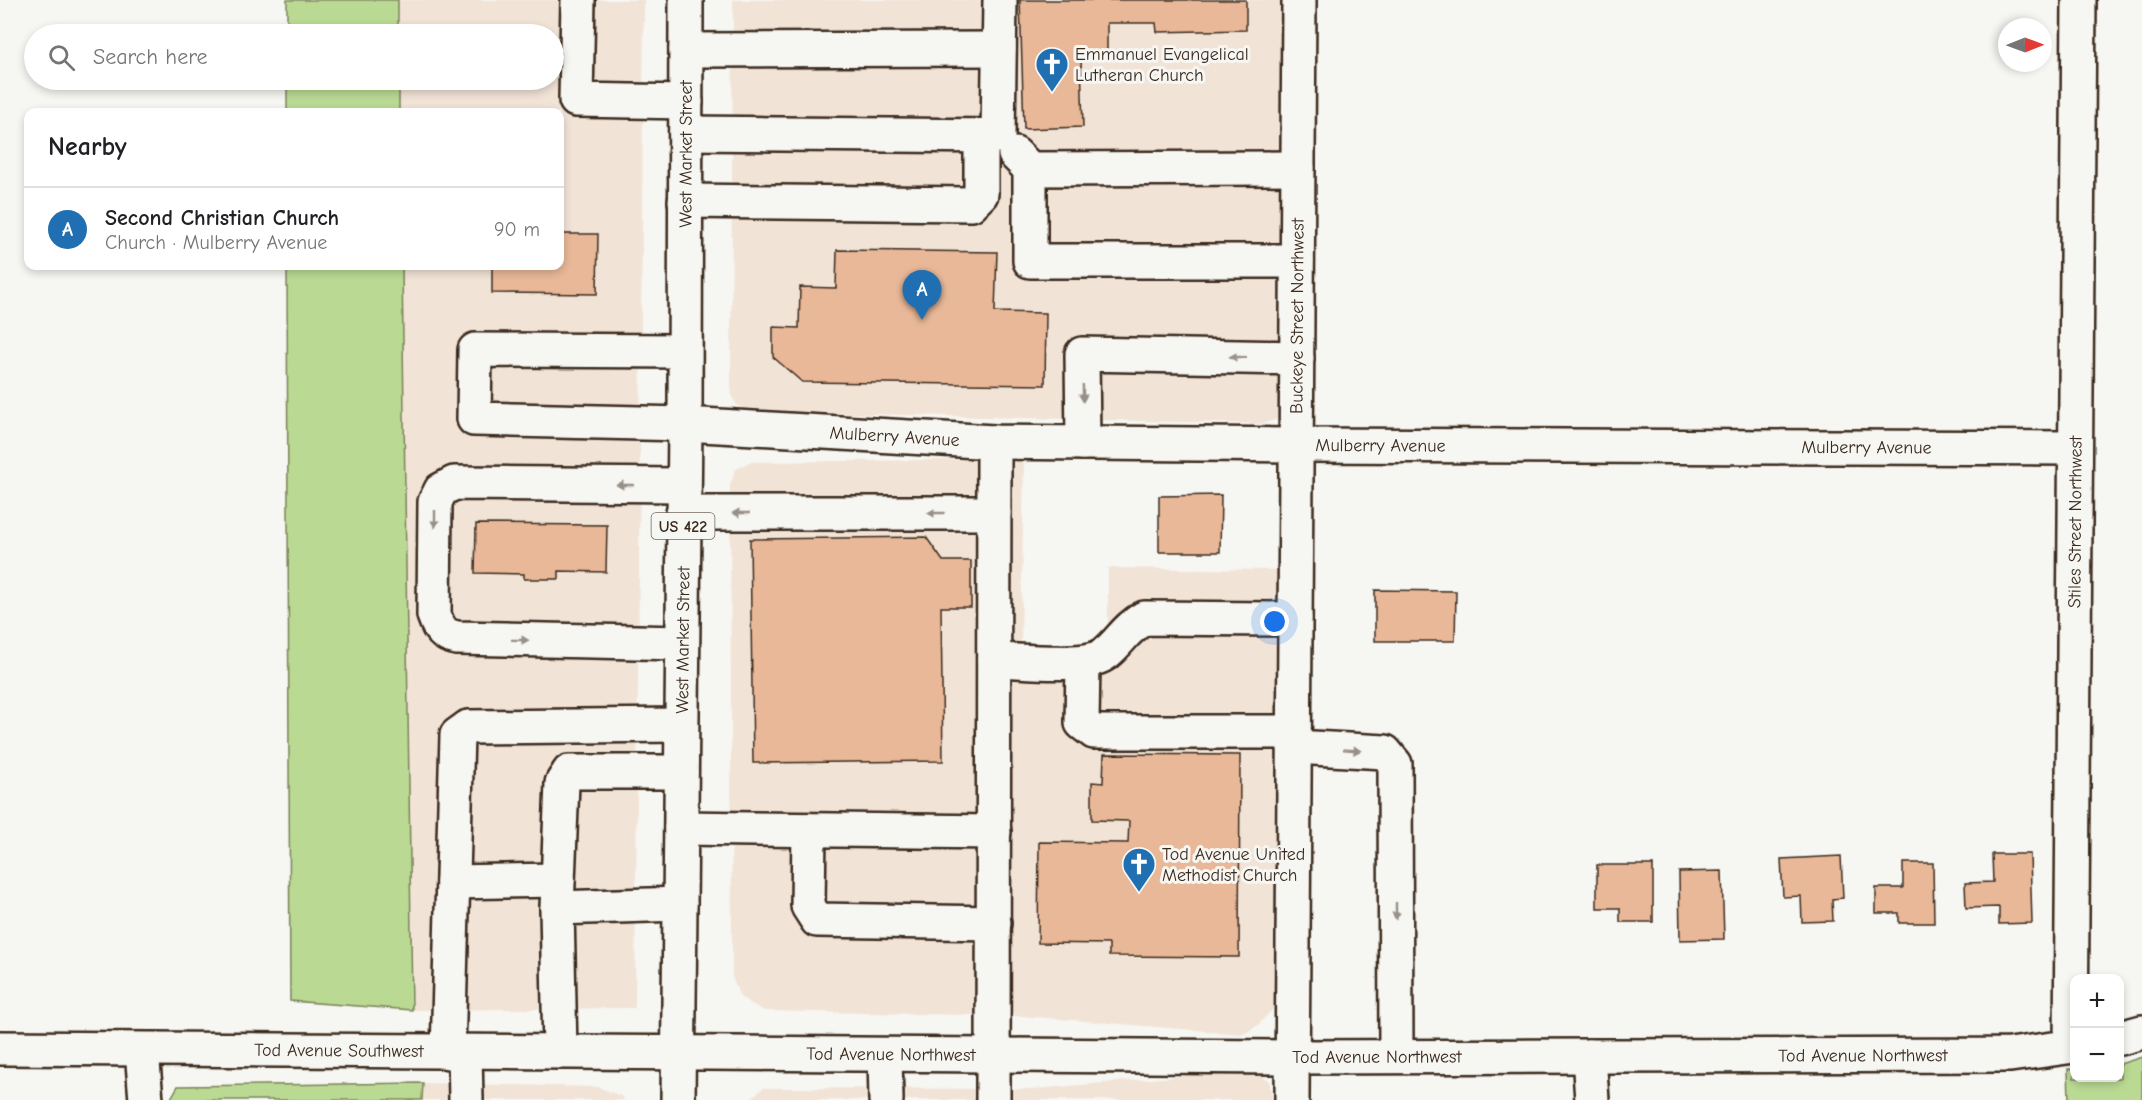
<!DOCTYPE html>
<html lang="en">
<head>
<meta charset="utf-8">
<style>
	body { margin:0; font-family:"Comic Neue",sans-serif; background:#f2f2f2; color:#202124 }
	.controls { position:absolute; right:18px; bottom:18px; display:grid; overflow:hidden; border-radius:12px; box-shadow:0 3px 9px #0003 }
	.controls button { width:54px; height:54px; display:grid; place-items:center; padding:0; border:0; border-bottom:2px solid #e0e0e0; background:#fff; color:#202124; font:30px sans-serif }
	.compass { position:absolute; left:1998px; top:18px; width:54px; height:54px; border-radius:50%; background:#fff; box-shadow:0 3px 9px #0003; rotate:89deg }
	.you { position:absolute; left:1275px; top:622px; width:21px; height:21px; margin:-15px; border:4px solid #fff; border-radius:50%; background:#1a73e8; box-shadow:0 0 0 9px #1a73e833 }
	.badge { display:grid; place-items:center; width:39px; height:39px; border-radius:50%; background:#1f6fb2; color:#fff; font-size:20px; font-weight:700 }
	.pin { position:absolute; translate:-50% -50px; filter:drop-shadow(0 2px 3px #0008) }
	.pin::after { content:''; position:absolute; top:32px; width:21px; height:18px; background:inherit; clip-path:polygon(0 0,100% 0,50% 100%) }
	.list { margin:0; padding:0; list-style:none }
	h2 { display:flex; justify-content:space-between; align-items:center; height:78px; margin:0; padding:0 24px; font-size:26px }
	h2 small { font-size:20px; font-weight:400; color:#757577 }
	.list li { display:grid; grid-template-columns:39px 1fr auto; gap:18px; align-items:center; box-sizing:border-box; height:84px; padding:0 24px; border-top:2px solid #e0e0e0 }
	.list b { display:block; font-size:22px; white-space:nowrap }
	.list p { margin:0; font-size:20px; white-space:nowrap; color:#757577 }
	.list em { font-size:20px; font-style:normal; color:#757577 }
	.icon { flex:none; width:33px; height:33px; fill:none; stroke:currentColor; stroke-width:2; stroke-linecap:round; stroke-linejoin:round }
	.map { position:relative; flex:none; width:2142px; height:1100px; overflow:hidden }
	.search { position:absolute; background:#fff; box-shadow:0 3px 9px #0003; left:24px; top:24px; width:540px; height:66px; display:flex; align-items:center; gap:15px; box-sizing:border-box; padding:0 21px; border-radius:33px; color:#757577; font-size:22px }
	.panel { position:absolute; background:#fff; box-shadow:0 3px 9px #0003; left:24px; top:108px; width:540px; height:162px; border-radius:12px }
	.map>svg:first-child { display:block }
	.built { fill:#f2e3d7 }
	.green { fill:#bada93; stroke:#7a8258; stroke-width:1.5 }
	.building { fill:#e8b898; stroke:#3b2a1e; stroke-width:1.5 }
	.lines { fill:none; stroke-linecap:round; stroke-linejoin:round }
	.minor-casing { stroke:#3b2a1e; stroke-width:38 }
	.major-casing { stroke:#3b2a1e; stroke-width:38 }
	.minor { stroke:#f6f6f2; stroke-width:33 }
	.major { stroke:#f6f6f2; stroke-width:33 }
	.oneway { fill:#989088 }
	.labels { text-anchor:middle; stroke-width:6; stroke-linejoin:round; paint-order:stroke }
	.shield { fill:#f6f6f2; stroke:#73675e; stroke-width:1.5 }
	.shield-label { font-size:16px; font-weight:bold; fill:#3b2a1e }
	.poi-label { font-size:18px; fill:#3b2a1e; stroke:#f6f6f2; text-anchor:start }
	.street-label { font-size:18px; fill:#3b2a1e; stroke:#f6f6f2 }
</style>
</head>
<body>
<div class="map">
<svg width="2142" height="1100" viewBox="0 0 2142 1100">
	<rect width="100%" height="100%" fill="#f6f6f2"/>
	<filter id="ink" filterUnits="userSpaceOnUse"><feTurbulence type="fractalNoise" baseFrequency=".0167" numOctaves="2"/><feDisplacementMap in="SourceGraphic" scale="12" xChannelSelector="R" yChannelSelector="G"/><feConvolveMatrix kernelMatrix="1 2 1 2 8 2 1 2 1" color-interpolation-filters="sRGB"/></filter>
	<g filter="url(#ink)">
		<g class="built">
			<path d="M398,0H644L635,1008L412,1010L402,266H560V112H399V80H554V34H398Z"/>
			<path d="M733,0H1285L1284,413L1275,420L1260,424L755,411L745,410L737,405L732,397L731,384Z"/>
			<path d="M1024,459L1021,644L1108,642V568L1282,570L1278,991L1274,1008L1258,1025L1244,1034L1022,1016L764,1011L740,997L732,977L730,485L736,469L751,462Z"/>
			<path d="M1252,1070L1269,1081L1273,1100H749L763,1088L1035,1089Z"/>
			<path d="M423,1083L598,1087L623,1097L624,1100H422Z"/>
		</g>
		<g class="green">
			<rect x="287" y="0" width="111" height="34"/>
			<rect x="287" y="80" width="112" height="32"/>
			<path d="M287,266H402L412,1010L290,1001Z"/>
			<path d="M2142,1057V1100H2069L2068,1069H2074V1078H2120V1064Z"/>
			<path d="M423,1083L422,1100H170L178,1086Z"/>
		</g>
		<g class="building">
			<path d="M1020,0H1246V30L1157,32L1156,23H1107V58L1081,59L1083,127L1024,129Z"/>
			<path d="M560,234H598L597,294L492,293V266H560Z"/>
			<path d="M837,250L997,252L995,312L1046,313L1045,385L802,382L773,357V327L799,328L800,287L836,288Z"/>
			<path d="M1221,495L1220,552H1159V496Z"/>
			<path d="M476,524L607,525L606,572L559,571V579H524V574L475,573Z"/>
			<path d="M926,537L943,561H971V607H941L943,761L753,763L750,539Z"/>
			<path d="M1375,590L1456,591L1455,641H1375Z"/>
			<path d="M1104,754L1240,755L1239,957L1109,956V944L1038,943L1039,842L1128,843L1129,821L1092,820V782L1103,783Z"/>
			<path d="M1992,854H2030L2032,923L1999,924V907L1966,908L1965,883L1993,882Z"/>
			<path d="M1841,856L1843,898L1832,899L1833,921L1802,922L1801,896L1783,897L1781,859Z"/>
			<path d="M1903,863H1933L1934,923H1899V913H1876V888H1903Z"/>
			<path d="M1597,865H1653V922H1620V908H1597Z"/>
			<path d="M1722,871L1724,939L1680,940L1679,872Z"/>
		</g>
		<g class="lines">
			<g class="minor-casing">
				<g id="minor">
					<path d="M578,0L576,100L686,102"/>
					<path d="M686,50L999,49"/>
					<path d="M686,133L998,136L1000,0"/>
					<path d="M1015,154L1030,169L1298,168"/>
					<path d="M1030,169V261H1297"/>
					<path d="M685,201L971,204L981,194V136"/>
					<path id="s1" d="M684,351L475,350L474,419L685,424L994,442L1296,445L2075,448"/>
					<path d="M1083,443L1082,354L1297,358"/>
					<path d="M683,513H994"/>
					<path d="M682,643L457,638C442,635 439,629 434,615L435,502L441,490L454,483L683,485"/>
					<path d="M994,660C1019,660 1088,669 1106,653C1121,641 1125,629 1144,618L1295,619"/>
					<path d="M1083,662L1082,723L1094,732H1294"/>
					<path d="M1294,747L1385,752L1395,764L1396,1056"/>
					<path d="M681,828L994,832"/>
					<path d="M809,830L808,906L817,920L994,923"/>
					<path d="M453,882L558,880"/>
					<path d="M557,908L680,904"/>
					<path id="s2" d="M2071,1046L2079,0"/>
					<path d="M142,1050L146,1100"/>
					<path d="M448,1052L457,735L468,727L681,725"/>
					<path d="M465,1052L466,1100"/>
					<path d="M560,1052L557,908L562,783L569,772H681"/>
					<path d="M885,1055L886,1100"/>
					<path d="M1589,1056L1592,1100"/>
					<path d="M993,1100L994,442"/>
					<path id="s3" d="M1292,1100L1299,0"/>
				</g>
			</g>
			<g class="major-casing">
				<g id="major">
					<path d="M2120,1038L2142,1032"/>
					<path id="s4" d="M0,1048L1291,1057L2010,1055L2074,1046"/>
					<path id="s5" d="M678,1100L685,424L686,0"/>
				</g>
			</g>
			<use href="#minor" class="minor"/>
			<use href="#major" class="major"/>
		</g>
		<defs><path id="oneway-solid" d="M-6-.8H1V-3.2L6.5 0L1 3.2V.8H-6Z" transform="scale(1.5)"/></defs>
		<g class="oneway">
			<use href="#oneway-solid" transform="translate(1238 357) rotate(-179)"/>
			<use href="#oneway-solid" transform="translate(1083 393) rotate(89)"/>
			<use href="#oneway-solid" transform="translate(625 485) rotate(-180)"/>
			<use href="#oneway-solid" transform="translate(741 513) rotate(180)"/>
			<use href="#oneway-solid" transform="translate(936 513) rotate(180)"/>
			<use href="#oneway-solid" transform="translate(435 519) rotate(90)"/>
			<use href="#oneway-solid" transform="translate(520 640) rotate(1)"/>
			<use href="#oneway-solid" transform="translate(1352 750) rotate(4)"/>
			<use href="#oneway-solid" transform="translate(1396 911) rotate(90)"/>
		</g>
	</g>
	<defs>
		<g id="church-pin" transform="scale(1.725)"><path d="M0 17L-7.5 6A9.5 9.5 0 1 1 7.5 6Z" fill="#1f6fb2" stroke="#f6f6f2"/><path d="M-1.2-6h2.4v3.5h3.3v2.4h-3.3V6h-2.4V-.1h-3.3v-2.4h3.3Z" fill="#fff"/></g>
	</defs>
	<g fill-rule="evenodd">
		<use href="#church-pin" x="1052" y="64"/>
		<use href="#church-pin" x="1139" y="864"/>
	</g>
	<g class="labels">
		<rect class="shield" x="651.5" y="513" width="63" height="26" rx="4.5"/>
		<g class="shield-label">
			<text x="683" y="532">US 422</text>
		</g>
		<g class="poi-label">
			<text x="1075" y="60">Emmanuel Evangelical<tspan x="1075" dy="21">Lutheran Church</tspan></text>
			<text x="1162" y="860">Tod Avenue United<tspan x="1162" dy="21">Methodist Church</tspan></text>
		</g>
		<g class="street-label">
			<text dy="6" stroke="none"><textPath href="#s5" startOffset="946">West Market Street</textPath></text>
			<text dy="6" stroke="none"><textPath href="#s3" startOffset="784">Buckeye Street Northwest</textPath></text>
			<text dy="6" stroke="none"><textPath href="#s1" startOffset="699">Mulberry Avenue</textPath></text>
			<text dy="6" stroke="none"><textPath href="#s1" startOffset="1185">Mulberry Avenue</textPath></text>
			<text dy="6" stroke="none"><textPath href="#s1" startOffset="1671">Mulberry Avenue</textPath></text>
			<text dy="6" stroke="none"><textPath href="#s2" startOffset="524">Stiles Street Northwest</textPath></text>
			<text dy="6" stroke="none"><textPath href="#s5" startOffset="460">West Market Street</textPath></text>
			<text dy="6" stroke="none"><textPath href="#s4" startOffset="339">Tod Avenue Southwest</textPath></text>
			<text dy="6" stroke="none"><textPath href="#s4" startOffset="891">Tod Avenue Northwest</textPath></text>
			<text dy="6" stroke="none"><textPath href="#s4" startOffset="1863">Tod Avenue Northwest</textPath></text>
			<text dy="6" stroke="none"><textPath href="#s4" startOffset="1377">Tod Avenue Northwest</textPath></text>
		</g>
	</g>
</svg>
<div class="controls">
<button>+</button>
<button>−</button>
</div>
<svg class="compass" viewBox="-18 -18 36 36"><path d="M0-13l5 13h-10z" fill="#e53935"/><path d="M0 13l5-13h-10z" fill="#757577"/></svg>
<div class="you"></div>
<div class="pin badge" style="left:922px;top:320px">A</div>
<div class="search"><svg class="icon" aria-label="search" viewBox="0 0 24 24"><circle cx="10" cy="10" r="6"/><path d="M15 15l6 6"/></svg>Search here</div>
<section class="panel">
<h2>Nearby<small></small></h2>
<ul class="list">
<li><span class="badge">A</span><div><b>Second Christian Church</b><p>Church · Mulberry Avenue</p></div><em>90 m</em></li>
</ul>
</section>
</div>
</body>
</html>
